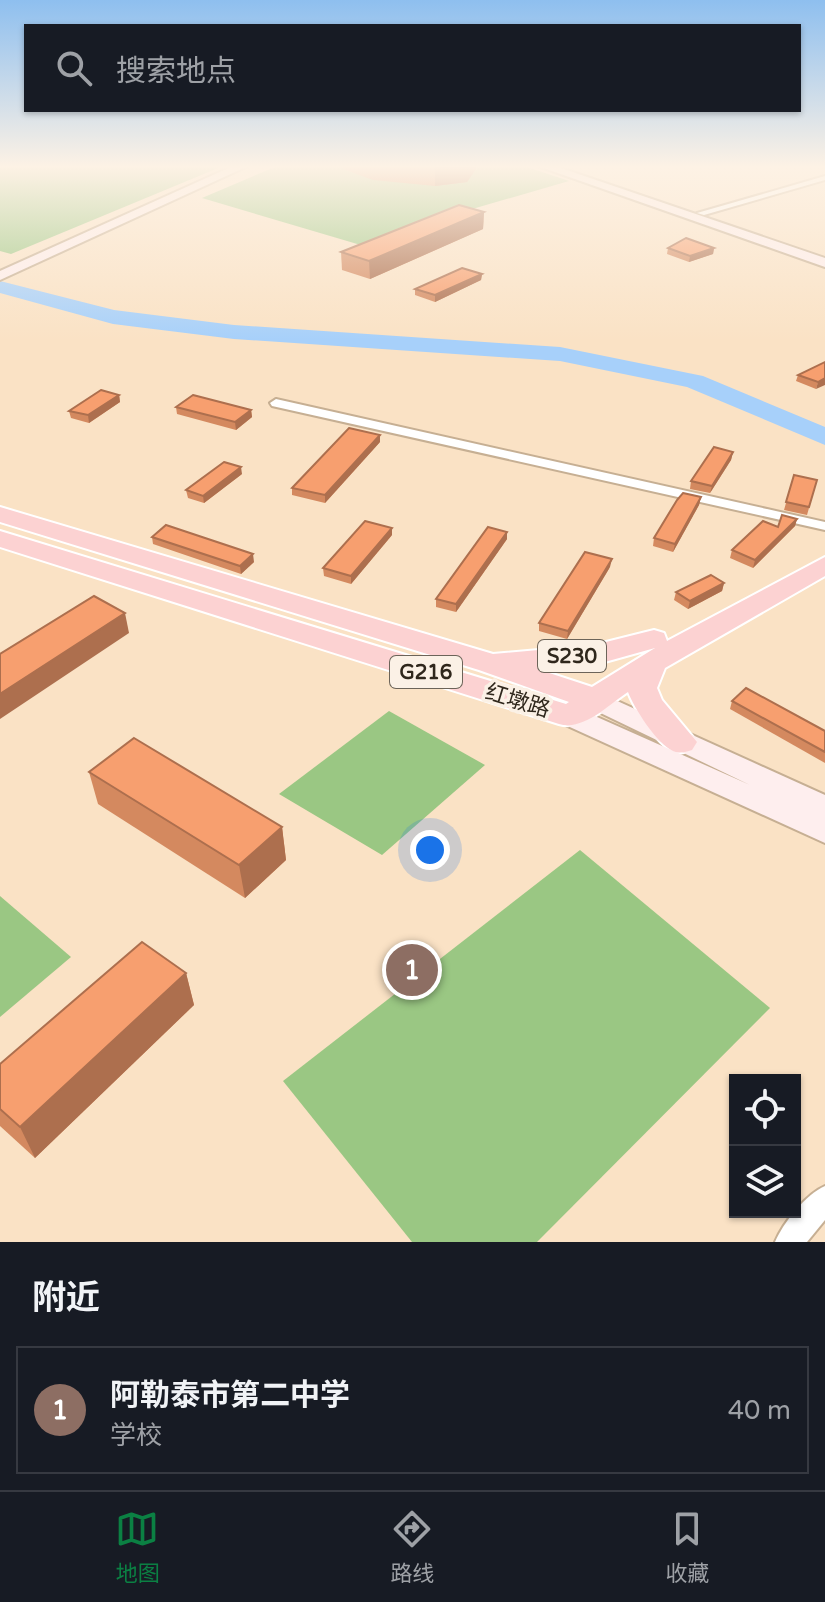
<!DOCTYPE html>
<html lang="zh">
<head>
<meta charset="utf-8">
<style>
	body { margin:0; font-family:"Varela Round","Noto Sans SC",sans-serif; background:#242831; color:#f1f3f6 }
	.controls { position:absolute; right:24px; bottom:24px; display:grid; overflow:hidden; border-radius:0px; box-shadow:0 2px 6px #0004 }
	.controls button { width:72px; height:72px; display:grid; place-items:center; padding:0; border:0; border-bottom:2px solid #363941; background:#171b24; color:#f1f3f6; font:40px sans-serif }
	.you { position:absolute; left:430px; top:850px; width:28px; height:28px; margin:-20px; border:6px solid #fff; border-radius:50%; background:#1a73e8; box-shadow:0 0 0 12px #1a73e833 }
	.badge { display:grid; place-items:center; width:52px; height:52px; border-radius:50%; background:#0b8043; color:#fff; font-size:26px; font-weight:700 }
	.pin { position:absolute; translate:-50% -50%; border:4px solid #fff; box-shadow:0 2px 8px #0006 }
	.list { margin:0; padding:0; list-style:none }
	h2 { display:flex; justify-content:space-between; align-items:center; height:104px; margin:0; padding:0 32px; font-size:34px }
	h2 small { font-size:26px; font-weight:400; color:#9ea1a6 }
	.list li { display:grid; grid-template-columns:52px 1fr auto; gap:24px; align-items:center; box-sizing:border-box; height:128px; margin:0 16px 16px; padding:0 16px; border:2px solid #363941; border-radius:0px }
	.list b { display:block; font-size:30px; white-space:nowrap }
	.list p { margin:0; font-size:26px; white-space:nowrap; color:#9ea1a6 }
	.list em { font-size:26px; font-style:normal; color:#9ea1a6 }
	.icon { flex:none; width:44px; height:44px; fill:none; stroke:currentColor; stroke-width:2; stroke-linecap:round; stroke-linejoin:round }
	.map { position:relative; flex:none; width:825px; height:1242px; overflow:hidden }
	.search { position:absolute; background:#171b24; box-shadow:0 2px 6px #0004; left:24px; right:24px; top:24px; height:88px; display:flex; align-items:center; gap:20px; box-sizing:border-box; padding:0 28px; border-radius:0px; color:#9ea1a6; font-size:30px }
	.sheet { height:248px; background:#171b24 }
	nav { display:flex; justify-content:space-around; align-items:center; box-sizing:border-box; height:112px; border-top:2px solid #363941; background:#171b24; font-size:22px; color:#9ea1a6 }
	nav a { display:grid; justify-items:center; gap:4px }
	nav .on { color:#0b8043 }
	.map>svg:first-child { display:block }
	.green { fill:#9ac783 }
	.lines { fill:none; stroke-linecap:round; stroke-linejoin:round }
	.river { fill:#a7d0fa; fill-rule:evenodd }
	.minor-casing { stroke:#c6af93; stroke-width:4 }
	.secondary-casing { stroke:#c6af93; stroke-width:4 }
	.trunk-casing { stroke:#fff; stroke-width:4 }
	.minor { fill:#fff; fill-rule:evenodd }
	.secondary { fill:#feeeee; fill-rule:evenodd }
	.trunk { fill:#fcd2d2; fill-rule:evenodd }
	.wall { fill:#d4895f }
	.shaded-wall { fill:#ad6f4e }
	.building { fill:#f79f6f; stroke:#ad6f4e; stroke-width:2 }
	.labels { text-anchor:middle; stroke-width:7; stroke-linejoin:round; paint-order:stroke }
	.shield { fill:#fbf1e6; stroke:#6c6459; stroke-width:2 }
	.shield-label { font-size:20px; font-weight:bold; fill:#2f271c }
	.street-label { font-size:22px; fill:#2f271c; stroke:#fbf1e6 }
</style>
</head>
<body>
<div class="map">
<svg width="825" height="1242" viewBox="0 0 825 1242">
	<rect width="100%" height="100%" fill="#fae2c5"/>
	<g class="green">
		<path d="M0,166H223L11,254L0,251Z"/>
		<path d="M277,166H524L569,181L455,214L364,246L202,198Z"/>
		<path d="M389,711L485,765L382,855L279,794Z"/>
		<path d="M580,850L770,1008L537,1242H412L283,1081Z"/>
		<path d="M0,896L71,957L0,1017Z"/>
	</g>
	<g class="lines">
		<path class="river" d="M0,281L114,310L234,325L560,347L703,376L825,427V445L687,387L560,361L234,339L113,324L0,293Z"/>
		<g class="minor-casing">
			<g id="minor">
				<path d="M825,176V180L704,215L697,213Z"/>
				<path d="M276,399L825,522V530L272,406L270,403Z"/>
				<path d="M825,1186V1220L807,1242H775C783,1223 806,1194 825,1186Z"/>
			</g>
		</g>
		<g class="secondary-casing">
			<g id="secondary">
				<path d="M233,166H248L0,280V271Z"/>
				<path d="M538,166H555L825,258V267Z"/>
				<path d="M593,690L825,795V843L561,723L557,716L561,709L570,707L579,709L750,785L584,705L580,699L584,693Z"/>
			</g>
		</g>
		<g class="trunk-casing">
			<path id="trunk" d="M0,507L493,654L594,645L654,630L664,633L667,641L825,557V576L665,668L657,688L662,700L697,742L692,750C685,752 680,754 673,751C657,744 634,708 628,692C608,705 584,731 559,724L0,547V531L566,704L569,702L479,670L0,522ZM655,648L592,687L537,669L594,665Z"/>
		</g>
		<use href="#minor" class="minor"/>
		<use href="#secondary" class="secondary"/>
		<use href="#trunk" class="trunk"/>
	</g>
	<g class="wall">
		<path d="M343,166H476V169L467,182L435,186L373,180L343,169Z"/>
		<path d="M484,212L483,229L370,279L342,270L341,252Z"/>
		<path d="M668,248H714L713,254L689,262L667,254Z"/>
		<path d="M482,274L481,280L435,302L415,295V289Z"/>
		<path d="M825,362L816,389L796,381L798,375Z"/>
		<path d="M119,395L120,402L89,423L71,418L69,411Z"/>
		<path d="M176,407L251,410L252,417L236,430L177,414Z"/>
		<path d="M380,442L325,503L292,495V488Z"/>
		<path d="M733,452L731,460L710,493L690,489L691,481Z"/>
		<path d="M242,474L204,503L188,498L186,490Z"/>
		<path d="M794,475L817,480L807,515L784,510Z"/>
		<path d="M701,497L699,505L673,552L653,546L654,538Z"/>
		<path d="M797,519L795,526L753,568L730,558L732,550Z"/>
		<path d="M507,532V539L456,612L436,607V599Z"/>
		<path d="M392,535L351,584L324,576L323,568Z"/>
		<path d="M152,537L254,562L241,574L153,544Z"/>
		<path d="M610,567L567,639L539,631V623Z"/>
		<path d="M724,583L722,591L688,609L674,600L676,592Z"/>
		<path d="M732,701L825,731V763L730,709Z"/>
		<path d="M89,772L282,827L286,860L245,898L98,804Z"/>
		<path d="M186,973L194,1005L35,1158L0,1126V1064Z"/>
	</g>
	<g class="shaded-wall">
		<path d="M435,166H476V169L467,182L435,186Z"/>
		<path d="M484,212L483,229L370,279L369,261Z"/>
		<path d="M714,248L713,254L689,262L690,256Z"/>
		<path d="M482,274L481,280L435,302V295Z"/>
		<path d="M825,378V385L816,389L818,382Z"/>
		<path d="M119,395L120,402L89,423L88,415Z"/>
		<path d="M251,410L252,417L236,430L235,422Z"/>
		<path d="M380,435V442L325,503V495Z"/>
		<path d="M733,452L731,460L710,493L712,486Z"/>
		<path d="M241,467L242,474L204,503L203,496Z"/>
		<path d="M701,497L699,505L673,552L675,544Z"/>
		<path d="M797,519L795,526L753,568L755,560Z"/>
		<path d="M392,528V535L351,584V576Z"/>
		<path d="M507,532V539L456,612V604Z"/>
		<path d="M253,554L254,562L241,574L240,566Z"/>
		<path d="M612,559L610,567L567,639L568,631Z"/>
		<path d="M724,583L722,591L688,609L690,601Z"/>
		<path d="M125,613L129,633L0,719V694Z"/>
		<path d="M282,827L286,860L245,898L239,865Z"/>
		<path d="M186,973L194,1005L35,1158L20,1127Z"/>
	</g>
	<g class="building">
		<path d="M459,205L484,212L369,261L341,252Z"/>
		<path d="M686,238L714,248L690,256L668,248Z"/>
		<path d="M462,268L482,274L435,295L415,289Z"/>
		<path d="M825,362V378L818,382L798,375Z"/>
		<path d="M101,390L119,395L88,415L69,411Z"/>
		<path d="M193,395L251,410L235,422L176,407Z"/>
		<path d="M349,428L380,435L325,495L292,488Z"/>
		<path d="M714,447L733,452L712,486L691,481Z"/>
		<path d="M224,462L241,467L203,496L186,490Z"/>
		<path d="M794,475L817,480L809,507L786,502Z"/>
		<path d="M683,493L701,497L675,544L654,538L677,500Z"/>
		<path d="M782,515L797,519L755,560L732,550L763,521L778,527Z"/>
		<path d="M365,521L392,528L351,576L323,568Z"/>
		<path d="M166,525L253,554L240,566L152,537Z"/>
		<path d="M488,527L507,532L456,604L436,599Z"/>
		<path d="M585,552L612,559L568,631L539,623Z"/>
		<path d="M711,575L724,583L690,601L676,592Z"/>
		<path d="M94,596L125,613L0,694V654Z"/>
		<path d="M746,688L825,731V752L732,701Z"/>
		<path d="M134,738L282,827L239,865L89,772Z"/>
		<path d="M142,942L186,973L20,1127L0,1109V1064Z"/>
	</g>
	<linearGradient id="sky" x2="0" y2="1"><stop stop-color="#8ebfef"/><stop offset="0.49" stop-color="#fdf2e5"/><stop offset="1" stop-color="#fdf2e5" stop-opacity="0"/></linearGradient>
	<rect width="825" height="340" fill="url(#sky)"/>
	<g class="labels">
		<g class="shield">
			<rect x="538" y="640" width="68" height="32" rx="6"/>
			<rect x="390" y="656" width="72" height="32" rx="6"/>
		</g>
		<g class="shield-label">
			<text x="572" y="663">S230</text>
			<text x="426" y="679">G216</text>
		</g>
		<g class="street-label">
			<text transform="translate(518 700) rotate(17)" y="8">红墩路</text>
		</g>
	</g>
</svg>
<div class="controls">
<button><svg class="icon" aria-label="locate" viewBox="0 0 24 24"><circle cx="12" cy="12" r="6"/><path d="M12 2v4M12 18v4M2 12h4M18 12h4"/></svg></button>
<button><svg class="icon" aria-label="layers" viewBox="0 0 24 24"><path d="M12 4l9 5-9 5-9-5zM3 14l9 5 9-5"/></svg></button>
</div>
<div class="you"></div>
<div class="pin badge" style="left:412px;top:970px;background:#8d6e63">1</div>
<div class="search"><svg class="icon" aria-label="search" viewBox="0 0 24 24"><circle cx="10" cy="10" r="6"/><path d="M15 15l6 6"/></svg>搜索地点</div>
</div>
<section class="sheet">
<h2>附近<small></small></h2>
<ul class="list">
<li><span class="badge" style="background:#8d6e63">1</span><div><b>阿勒泰市第二中学</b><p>学校</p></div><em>40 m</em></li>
</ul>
</section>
<nav>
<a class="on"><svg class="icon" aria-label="map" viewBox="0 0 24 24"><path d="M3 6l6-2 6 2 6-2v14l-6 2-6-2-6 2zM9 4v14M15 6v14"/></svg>地图</a>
<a><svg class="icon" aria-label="directions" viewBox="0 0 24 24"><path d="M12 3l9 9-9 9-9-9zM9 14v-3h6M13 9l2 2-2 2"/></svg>路线</a>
<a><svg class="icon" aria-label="saved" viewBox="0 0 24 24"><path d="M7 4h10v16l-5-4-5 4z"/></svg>收藏</a>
</nav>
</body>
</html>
